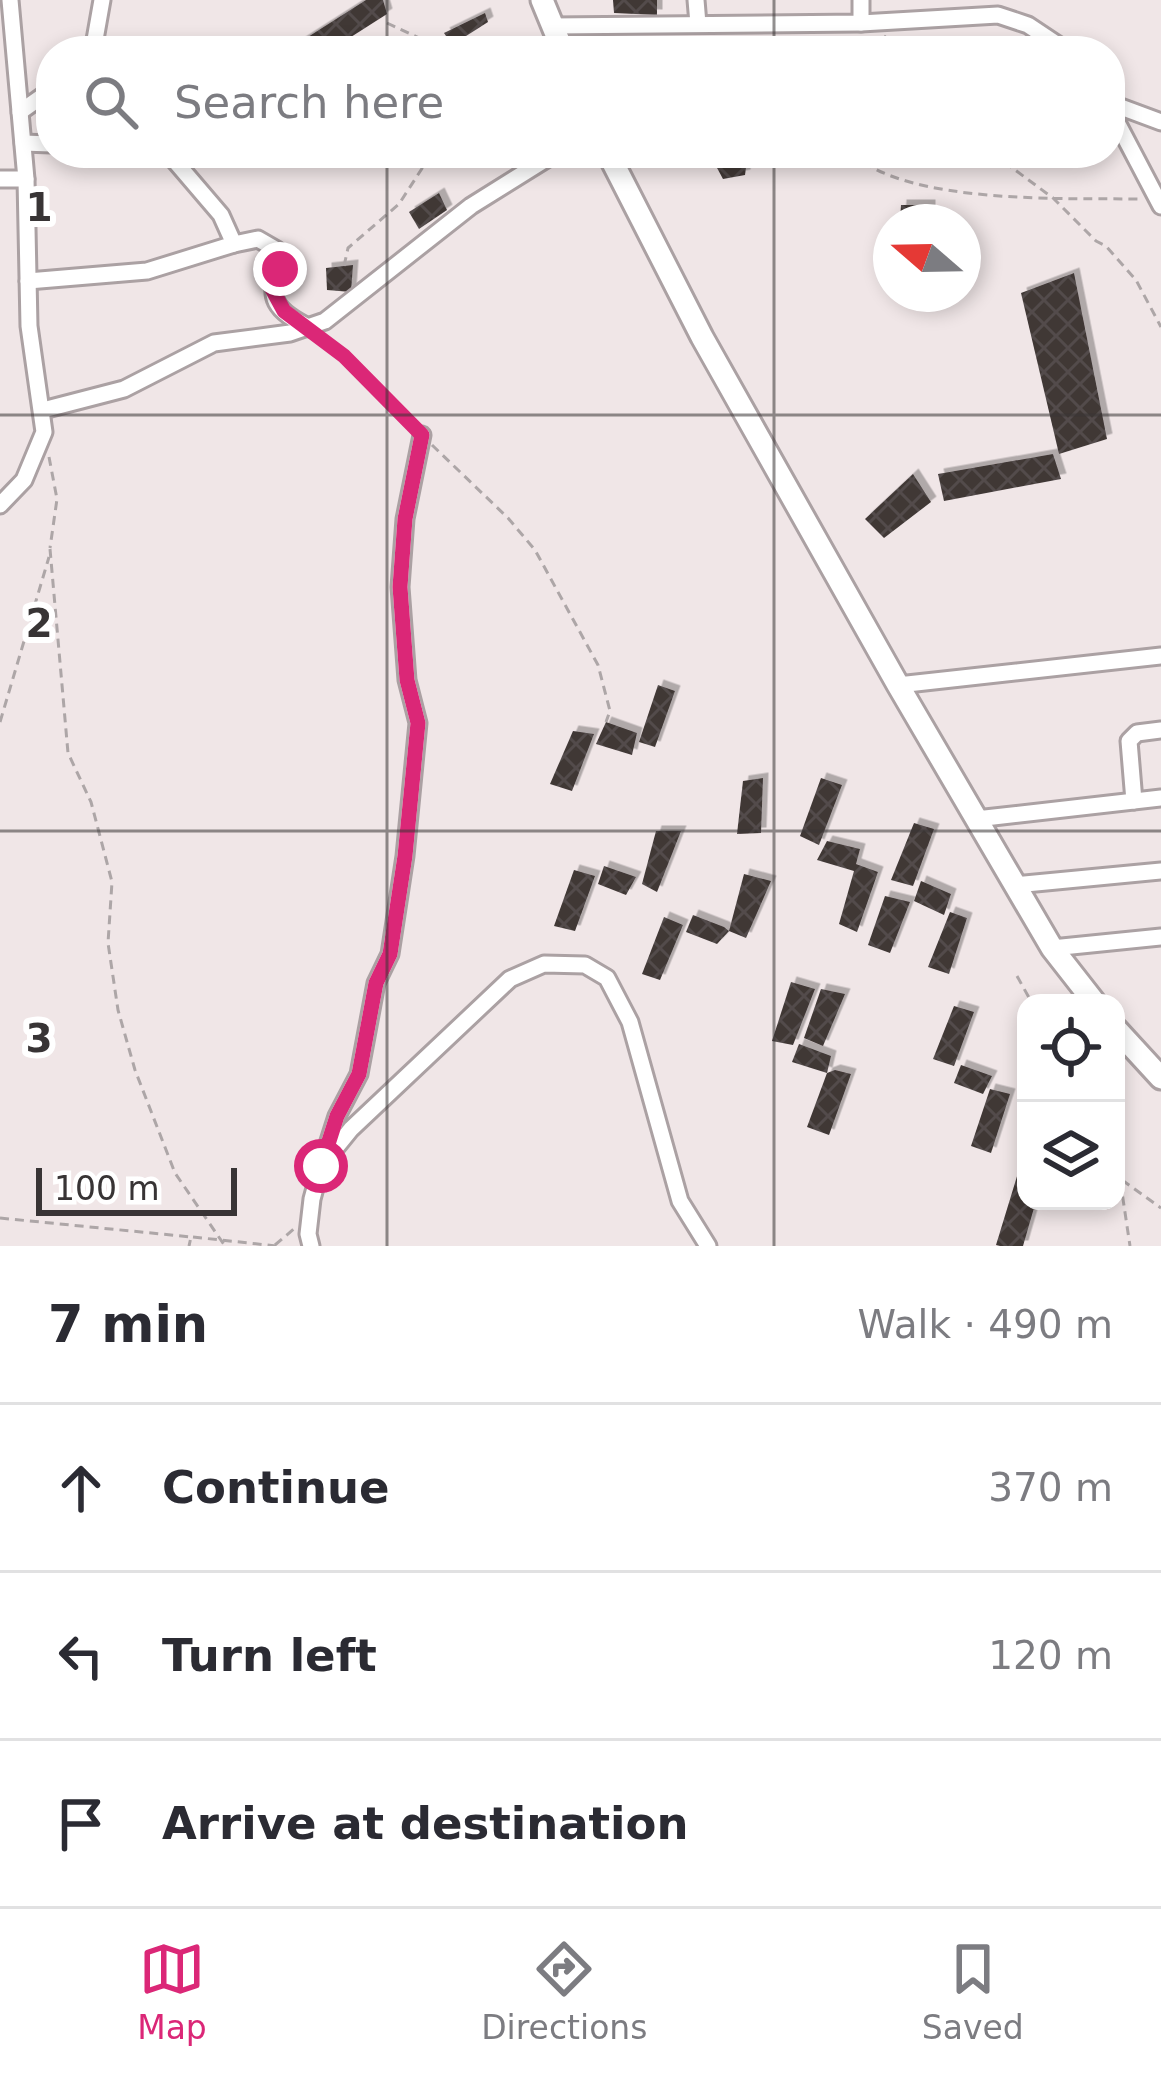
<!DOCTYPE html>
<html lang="en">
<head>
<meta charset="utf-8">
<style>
	body { margin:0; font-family:"DejaVu Sans",sans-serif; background:#f2f2f3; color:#2b2b33 }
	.controls { position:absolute; right:36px; bottom:36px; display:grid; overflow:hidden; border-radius:24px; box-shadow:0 6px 18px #0003 }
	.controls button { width:108px; height:108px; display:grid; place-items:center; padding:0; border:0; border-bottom:3px solid #e1e1e2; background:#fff; color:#2b2b33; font:60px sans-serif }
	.compass { position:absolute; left:873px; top:204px; width:108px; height:108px; border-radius:50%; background:#fff; box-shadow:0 6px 18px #0003; rotate:290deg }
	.scale { position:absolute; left:36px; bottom:30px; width:201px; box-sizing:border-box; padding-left:12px; border:6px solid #383435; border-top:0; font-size:33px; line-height:42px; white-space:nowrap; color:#383435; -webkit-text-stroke:9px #fff; paint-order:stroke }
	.stop { position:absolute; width:36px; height:36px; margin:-27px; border:9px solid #db2777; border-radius:50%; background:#fff }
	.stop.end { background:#db2777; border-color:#fff; box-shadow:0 3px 12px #0008 }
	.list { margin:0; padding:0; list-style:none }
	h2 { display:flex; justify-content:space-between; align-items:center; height:156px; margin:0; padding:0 48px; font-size:51px }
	h2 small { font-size:39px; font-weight:400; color:#7c7c81 }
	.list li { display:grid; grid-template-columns:78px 1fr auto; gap:36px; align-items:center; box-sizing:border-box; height:168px; padding:0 48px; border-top:3px solid #e1e1e2 }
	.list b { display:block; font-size:45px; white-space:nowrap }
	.list em { font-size:39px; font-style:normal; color:#7c7c81 }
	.icon { flex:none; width:66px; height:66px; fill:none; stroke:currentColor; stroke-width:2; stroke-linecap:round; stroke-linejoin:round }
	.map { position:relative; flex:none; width:1161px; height:1246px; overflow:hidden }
	.search { position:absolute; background:#fff; box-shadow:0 6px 18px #0003; left:36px; right:36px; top:36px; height:132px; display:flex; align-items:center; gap:30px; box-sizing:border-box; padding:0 42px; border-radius:48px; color:#7c7c81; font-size:45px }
	.sheet { height:660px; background:#fff }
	nav { display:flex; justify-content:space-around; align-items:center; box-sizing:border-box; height:168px; border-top:3px solid #e1e1e2; background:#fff; font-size:33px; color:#7c7c81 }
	nav a { display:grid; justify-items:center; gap:6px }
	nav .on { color:#db2777 }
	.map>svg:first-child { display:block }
	.building { fill:url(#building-cross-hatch); filter:url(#shadow) }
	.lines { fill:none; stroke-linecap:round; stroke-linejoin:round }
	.street-casing { stroke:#aba1a3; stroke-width:21 }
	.secondary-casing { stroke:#aba1a3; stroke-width:27 }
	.path { stroke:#ada6a7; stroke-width:3; stroke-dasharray:9 6; stroke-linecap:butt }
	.street { stroke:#fff; stroke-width:15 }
	.secondary { stroke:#fff; stroke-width:21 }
	.route { stroke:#db2777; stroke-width:15 }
	.grid { fill:none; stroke:#383435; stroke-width:3; stroke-opacity:0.55 }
	.grid-label { font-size:39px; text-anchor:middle; font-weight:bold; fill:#383435; stroke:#fff; stroke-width:12; stroke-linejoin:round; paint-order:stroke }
</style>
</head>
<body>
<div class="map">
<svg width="1161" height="1246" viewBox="0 0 1161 1246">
	<defs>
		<pattern id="building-cross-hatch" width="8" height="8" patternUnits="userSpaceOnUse" patternTransform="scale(3)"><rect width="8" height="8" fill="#3f3736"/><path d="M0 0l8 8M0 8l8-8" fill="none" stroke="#534c4b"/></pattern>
		<filter id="shadow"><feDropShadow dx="5.5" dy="-5.5" stdDeviation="0" flood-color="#0004"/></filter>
	</defs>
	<rect width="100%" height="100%" fill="#f0e6e7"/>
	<g class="building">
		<path d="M366,0H383L387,14L329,51H286Z"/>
		<path d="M613,0H657V15L614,13Z"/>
		<path d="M485,13L488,22L452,45L444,33Z"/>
		<path d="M709,153H748L745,175L723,179Z"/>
		<path d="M439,193L447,210L419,229L409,212Z"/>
		<path d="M901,205H930V222H900Z"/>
		<path d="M353,265L351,292L327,290L326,268Z"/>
		<path d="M1074,273L1107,439L1059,454L1021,293Z"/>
		<path d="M1053,454L1061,479L944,501L938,474Z"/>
		<path d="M913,474L931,502L884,538L865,519Z"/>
		<path d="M658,685L675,691L655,747L639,742Z"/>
		<path d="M606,722L637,733L632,755L596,744Z"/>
		<path d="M573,731L594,734L572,791L550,784Z"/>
		<path d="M763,778L761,833L737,834L743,781Z"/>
		<path d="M821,778L842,785L819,845L800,836Z"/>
		<path d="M914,823L934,829L913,886L891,880Z"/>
		<path d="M656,831H681L657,892L642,884Z"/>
		<path d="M827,841L860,849L856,864L878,872L857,932L839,924L854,871L817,860Z"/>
		<path d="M604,866L636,877L626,895L598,884Z"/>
		<path d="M574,870L595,876L575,931L554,926Z"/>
		<path d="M744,874L771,881L746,938L729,931Z"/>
		<path d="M921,881L951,894L944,915L914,901Z"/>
		<path d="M885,896L910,902L890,953L868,945Z"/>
		<path d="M950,912L967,918L949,974L928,967Z"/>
		<path d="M693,915L724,927L729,931L717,944L686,932Z"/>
		<path d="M664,917L683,925L660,980L642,974Z"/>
		<path d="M791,982L815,989L793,1045L772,1041Z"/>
		<path d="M821,989L845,994L823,1046L804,1038Z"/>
		<path d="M954,1006L974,1012L954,1066L933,1059Z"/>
		<path d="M799,1044L831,1056L827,1073L792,1062Z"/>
		<path d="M961,1065L992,1076L983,1094L954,1083Z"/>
		<path d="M835,1070L851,1074L829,1135L807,1127L827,1073Z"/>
		<path d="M990,1089L1010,1094L991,1153L971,1146Z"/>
		<path d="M1025,1150L1026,1201H1036L1023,1246H1000L996,1245Z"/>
	</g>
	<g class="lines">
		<g class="street-casing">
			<g id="street">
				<path d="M696,0L698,24"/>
				<path d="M861,0V23"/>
				<path d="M552,26L861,23L998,15L1028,25L1067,51"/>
				<path d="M93,51L102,0"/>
				<path d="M1110,103L1161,122"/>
				<path d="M1110,109L1161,206"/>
				<path d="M20,112L51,90"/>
				<path d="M23,143L51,144"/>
				<path d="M0,179H26"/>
				<path d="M234,244L258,239L277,250L282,263C264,298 276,311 310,328"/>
				<path d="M28,281L147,271L234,244L221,215L168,153"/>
				<path d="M43,410L124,389L214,343L290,333L325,321L471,206L556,153"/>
				<path d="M0,505L24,480L44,432L29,326L26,179L10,0"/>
				<path d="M898,685L1161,656"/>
				<path d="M1134,801L1129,741L1137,733L1161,730"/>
				<path d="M976,819L1161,798"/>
				<path d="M1015,885L1161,871"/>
				<path d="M1052,948L1161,937"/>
				<path d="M321,1166L337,1116L359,1074L376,983L390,954L405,856L418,723L407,680L400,587L405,519L422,435"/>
				<path d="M311,1246L308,1234L312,1199L321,1166L351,1129L510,979L544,964L585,965L607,978L630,1022L680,1201L708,1246"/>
			</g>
		</g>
		<g class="secondary-casing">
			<g id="secondary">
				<path d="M542,0L563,51"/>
				<path d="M608,153L702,337L898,685L1052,948L1095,1003"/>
				<path d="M1116,1029L1161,1078"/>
			</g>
		</g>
		<g class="path">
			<path d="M387,23L447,51"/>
			<path d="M884,36L903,51"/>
			<path d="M791,37L795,51"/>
			<path d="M852,153C906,205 1067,198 1141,199"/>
			<path d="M992,153L1053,198L1096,241L1106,246L1136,280L1161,327"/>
			<path d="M344,266L348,248L399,204L432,153"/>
			<path d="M320,337L413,425"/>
			<path d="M432,445L508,518L535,550L598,665L610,711L606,722"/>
			<path d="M49,457L57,499L50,548"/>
			<path d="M50,549L68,753L91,802L112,882L108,943L118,1010L135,1070L175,1173L225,1246"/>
			<path d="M0,722L49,557"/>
			<path d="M1017,976L1032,1003"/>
			<path d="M1116,1152L1130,1246"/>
			<path d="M1122,1180L1161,1208"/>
			<path d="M0,1218L191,1237L189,1246"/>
			<path d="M193,1237L276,1246"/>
			<path d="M275,1245L295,1228"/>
		</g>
		<use href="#street" class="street"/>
		<use href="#secondary" class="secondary"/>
	</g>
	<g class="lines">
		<path class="route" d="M280,269L271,287L284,311L344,356L422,435L405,519L400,587L407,680L418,723L405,856L390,954L376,983L359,1074L337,1116L321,1166"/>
	</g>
	<path class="grid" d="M387,0V51M774,0V51M387,153V1246M774,153V1246M0,415H1161M0,831H1161"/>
	<g class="grid-label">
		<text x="39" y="221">1</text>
		<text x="39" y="637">2</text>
		<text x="39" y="1052">3</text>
	</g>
</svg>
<div class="controls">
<button><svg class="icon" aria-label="locate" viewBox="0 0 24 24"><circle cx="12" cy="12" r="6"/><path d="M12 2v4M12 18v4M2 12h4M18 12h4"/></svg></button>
<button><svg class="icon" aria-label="layers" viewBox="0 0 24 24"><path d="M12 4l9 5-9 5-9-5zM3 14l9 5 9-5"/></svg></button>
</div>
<svg class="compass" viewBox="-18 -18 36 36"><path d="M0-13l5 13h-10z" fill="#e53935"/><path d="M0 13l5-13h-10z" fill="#7c7c81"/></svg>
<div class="scale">100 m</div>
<div class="stop" style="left:321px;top:1166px"></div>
<div class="stop end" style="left:280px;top:269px"></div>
<div class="search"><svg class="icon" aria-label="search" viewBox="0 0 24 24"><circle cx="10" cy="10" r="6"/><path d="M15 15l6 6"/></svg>Search here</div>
</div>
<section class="sheet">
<h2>7 min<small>Walk · 490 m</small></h2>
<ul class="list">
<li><svg class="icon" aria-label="ahead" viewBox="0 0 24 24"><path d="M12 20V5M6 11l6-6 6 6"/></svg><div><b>Continue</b></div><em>370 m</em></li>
<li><svg class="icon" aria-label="left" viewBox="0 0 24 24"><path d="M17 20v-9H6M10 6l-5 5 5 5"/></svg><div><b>Turn left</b></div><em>120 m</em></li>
<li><svg class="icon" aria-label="arrive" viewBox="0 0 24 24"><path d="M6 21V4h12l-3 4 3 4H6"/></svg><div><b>Arrive at destination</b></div></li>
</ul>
</section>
<nav>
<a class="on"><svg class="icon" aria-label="map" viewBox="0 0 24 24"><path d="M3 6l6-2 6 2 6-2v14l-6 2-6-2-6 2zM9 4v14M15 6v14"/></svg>Map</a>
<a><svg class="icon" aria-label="directions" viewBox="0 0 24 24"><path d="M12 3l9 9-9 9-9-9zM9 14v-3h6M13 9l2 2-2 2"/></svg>Directions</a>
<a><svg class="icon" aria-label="saved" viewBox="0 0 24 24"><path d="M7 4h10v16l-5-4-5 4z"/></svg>Saved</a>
</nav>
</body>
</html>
